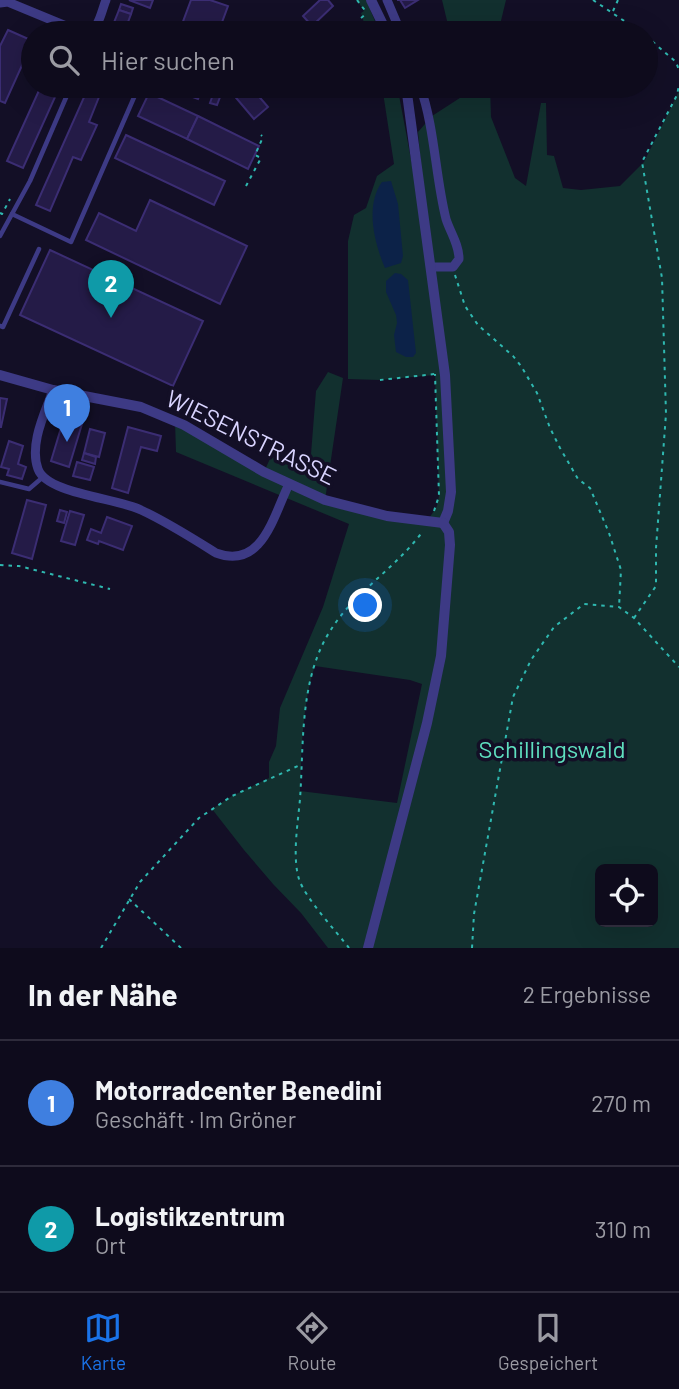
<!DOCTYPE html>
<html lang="de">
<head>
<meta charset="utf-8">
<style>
	body { margin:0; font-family:Barlow,sans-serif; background:#171425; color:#f1f3f6 }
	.controls { position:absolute; right:21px; bottom:21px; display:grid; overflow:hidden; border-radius:10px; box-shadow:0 7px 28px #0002 }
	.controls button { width:63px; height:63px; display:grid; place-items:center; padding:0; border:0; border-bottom:2px solid #2e2b3b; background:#0e0b1c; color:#f1f3f6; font:35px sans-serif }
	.you { position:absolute; left:366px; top:606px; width:24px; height:24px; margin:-18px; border:5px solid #fff; border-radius:50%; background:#1a73e8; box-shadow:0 0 0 10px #1a73e833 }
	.badge { display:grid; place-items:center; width:46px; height:46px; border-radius:50%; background:#1a73e8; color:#fff; font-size:23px; font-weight:700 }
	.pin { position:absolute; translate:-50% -58px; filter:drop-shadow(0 2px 4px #0008) }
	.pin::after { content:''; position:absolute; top:37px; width:24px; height:21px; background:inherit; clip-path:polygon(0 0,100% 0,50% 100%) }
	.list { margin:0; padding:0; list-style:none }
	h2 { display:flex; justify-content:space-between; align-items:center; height:91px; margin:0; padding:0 28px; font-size:30px }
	h2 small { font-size:23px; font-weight:400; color:#9b9ba3 }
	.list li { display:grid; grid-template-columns:46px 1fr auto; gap:21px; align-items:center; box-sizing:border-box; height:126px; padding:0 28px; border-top:2px solid #2e2b3b }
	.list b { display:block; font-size:26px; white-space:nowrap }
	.list p { margin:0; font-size:23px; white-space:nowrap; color:#9b9ba3 }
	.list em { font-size:23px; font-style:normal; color:#9b9ba3 }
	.icon { flex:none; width:38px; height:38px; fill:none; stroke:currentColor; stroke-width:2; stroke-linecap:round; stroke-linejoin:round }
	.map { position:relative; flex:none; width:679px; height:948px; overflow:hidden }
	.search { position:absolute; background:#0e0b1c; box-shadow:0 7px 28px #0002; left:21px; right:21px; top:21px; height:77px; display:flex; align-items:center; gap:18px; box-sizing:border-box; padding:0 24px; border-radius:38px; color:#9b9ba3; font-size:26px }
	.sheet { height:343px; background:#0e0b1c }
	nav { display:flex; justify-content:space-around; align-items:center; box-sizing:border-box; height:98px; border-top:2px solid #2e2b3b; background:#0e0b1c; font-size:19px; color:#9b9ba3 }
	nav a { display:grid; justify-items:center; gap:4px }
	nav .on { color:#1a73e8 }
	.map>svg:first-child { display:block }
	.green { fill:#12302f; fill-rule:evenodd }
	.water { fill:#0c2248 }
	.building { fill:#241b47; stroke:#3b2d73; stroke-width:2 }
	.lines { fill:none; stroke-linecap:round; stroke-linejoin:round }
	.path { stroke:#2fb8b0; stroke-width:2; stroke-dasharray:3.5 5; stroke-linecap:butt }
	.service { stroke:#3d3a85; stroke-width:4.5 }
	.minor { stroke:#3d3a85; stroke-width:9 }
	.tertiary { stroke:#3d3a85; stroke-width:10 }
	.labels { text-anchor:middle; stroke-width:7; stroke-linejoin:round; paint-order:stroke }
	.street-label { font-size:24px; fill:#d9d4ff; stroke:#130f26 }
	.park-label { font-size:24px; fill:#5fe0c0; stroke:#130f26 }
</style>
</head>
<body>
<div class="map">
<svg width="679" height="948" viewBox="0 0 679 948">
	<rect width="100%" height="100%" fill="#130f26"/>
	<g class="green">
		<path d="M357,0H366L380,33H367L361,13L364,11Z"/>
		<path d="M442,0H506L498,33H450Z"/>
		<path d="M382,86H396L398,90L429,255L418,132L432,116L466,94L464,86H490L491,117L515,178L526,186L541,103H546L547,155L554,156L563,188L581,190L620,186L644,162L679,91V948H328L301,913L273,884L244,850L212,809L232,796L269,778V762L276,746L280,708L323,607L349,524L176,452L175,421L264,472L273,452L311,454L316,391L328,372L343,378L325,500L428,520L437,506L439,496L435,375L380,380L348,379V241L354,215L366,208L377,176L394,164ZM315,666L410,680L422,684L397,803L300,791C301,755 303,699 315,666ZM600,869H653V922H600Z"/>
	</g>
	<g class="water">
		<path d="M391,181L398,204L403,256L401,263L385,268C374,243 365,205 382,182Z"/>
		<path d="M395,273L401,274L408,280L416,353L413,357H406L396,352L394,335L397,323L396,315L386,292V281Z"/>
	</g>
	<g class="building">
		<path d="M129,0H153L150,8Z"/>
		<path d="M191,0H210L228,6L218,33H198L181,27Z"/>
		<path d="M320,0H328L333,6L312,26L303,16Z"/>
		<path d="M397,0H418L405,8L400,0Z"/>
		<path d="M121,4L133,8L131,14L119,10Z"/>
		<path d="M119,10L131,14L125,30L113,25Z"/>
		<path d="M8,30L33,41L5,103L0,101V46Z"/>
		<path d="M41,86H60L23,168L7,161Z"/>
		<path d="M89,86L103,87L89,122L97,125L81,160L73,157L50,211L36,205Z"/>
		<path d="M178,86H203L198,99L176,91Z"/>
		<path d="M216,86L223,89L217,105L210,103Z"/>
		<path d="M226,86H250L268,107L254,119Z"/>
		<path d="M433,86H443L444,94L434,95Z"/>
		<path d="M149,93L198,116L187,139L138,116Z"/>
		<path d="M198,116L259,146L248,169L187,139Z"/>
		<path d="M126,135L225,181L214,205L115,158Z"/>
		<path d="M150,200L247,246L220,304L86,240L99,213L136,231Z"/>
		<path d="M50,250L203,321L173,386L20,315Z"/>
		<path d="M0,398L7,399L1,427H0Z"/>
		<path d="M64,418L82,424L69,467L51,461Z"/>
		<path d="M128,427L161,436L157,451L141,447L128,493L112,488Z"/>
		<path d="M90,429L105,433L99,457L84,453Z"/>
		<path d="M9,441L23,446L18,464L26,467L22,479L7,475L9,469L1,467Z"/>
		<path d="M84,453L96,457L95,464L82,460Z"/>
		<path d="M77,462L94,467L90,480L73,476Z"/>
		<path d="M27,500L46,505L32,559L12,553Z"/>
		<path d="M60,510L67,512L64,523L57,521Z"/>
		<path d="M70,511L84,515L75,545L61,541Z"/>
		<path d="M107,517L132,526L123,550L99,541L98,544L87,540L91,529L101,533Z"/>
	</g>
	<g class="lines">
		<g class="path">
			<path d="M357,0L367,13"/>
			<path d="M593,0L642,33"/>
			<path d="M613,11L618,0"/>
			<path d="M361,18L366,14"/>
			<path d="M646,36L676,62L679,70"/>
			<path d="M246,186L261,158L255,155L263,137L261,135"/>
			<path d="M0,213L2,214L10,199"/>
			<path d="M455,275L465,306L478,325L513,356L521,366L537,393L550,428L560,448L578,479L590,488L609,533L621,570L619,607"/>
			<path d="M380,380L435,374"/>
			<path d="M434,511L439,496L435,374"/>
			<path d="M0,565L19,566L110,589"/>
			<path d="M634,618L656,586V548L666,414L662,278L642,162L677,95L679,85"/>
			<path d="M129,899L181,948"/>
			<path d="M101,948L140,882L199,818L232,796L300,765"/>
			<path d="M349,948C336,931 305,898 299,879C292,857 298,822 300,799C304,743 299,677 332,628C355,592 397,567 423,531"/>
			<path d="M472,948L474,914L513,697L531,660L554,627L584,604L619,607L634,618L679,667"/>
		</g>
		<g class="service">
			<path d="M12,214L71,242L139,86"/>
			<path d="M0,236L30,181L71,86"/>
			<path d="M0,326L3,327L39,249"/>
			<path d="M0,482L29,489L43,477"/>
		</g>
		<g class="minor">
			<path d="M387,0L401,33"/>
			<path d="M0,3L8,2L83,33"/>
			<path d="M85,33C99,31 101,12 106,0"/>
			<path d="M420,86C435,128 435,175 446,219C450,232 459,244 459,259L453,267H431"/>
			<path d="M53,390C45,413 29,444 38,469C47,494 117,498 141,510C167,522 192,538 216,553C262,570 273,517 289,484"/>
		</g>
		<g class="tertiary">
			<path d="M371,0L387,33"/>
			<path d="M406,86L445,375L451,492L448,511L443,523"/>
			<path d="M0,375L53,390L141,407L184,425L264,472L325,500L387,516L443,523"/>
			<path d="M368,948L427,723L441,656L450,545L449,532L443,523"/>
		</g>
	</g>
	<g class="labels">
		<g class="street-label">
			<text transform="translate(251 438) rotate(26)" y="8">WIESENSTRASSE</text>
		</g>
		<g class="park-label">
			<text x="552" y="758">Schillingswald</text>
		</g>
	</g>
</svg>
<div class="controls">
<button><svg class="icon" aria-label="locate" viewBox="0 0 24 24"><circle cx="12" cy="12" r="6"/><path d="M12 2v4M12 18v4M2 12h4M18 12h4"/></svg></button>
</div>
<div class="you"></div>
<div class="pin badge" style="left:67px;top:442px;background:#3f7fe0">1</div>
<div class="pin badge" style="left:111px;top:318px;background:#0f9aa8">2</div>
<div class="search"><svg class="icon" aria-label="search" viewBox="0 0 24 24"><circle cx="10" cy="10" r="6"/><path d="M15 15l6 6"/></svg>Hier suchen</div>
</div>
<section class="sheet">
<h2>In der Nähe<small>2 Ergebnisse</small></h2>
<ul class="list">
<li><span class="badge" style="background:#3f7fe0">1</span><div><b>Motorradcenter Benedini</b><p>Geschäft · Im Gröner</p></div><em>270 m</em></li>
<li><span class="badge" style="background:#0f9aa8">2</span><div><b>Logistikzentrum</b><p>Ort</p></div><em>310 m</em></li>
</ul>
</section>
<nav>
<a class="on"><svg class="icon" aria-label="map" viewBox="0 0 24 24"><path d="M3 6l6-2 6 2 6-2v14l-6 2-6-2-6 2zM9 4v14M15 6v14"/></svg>Karte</a>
<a><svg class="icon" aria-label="directions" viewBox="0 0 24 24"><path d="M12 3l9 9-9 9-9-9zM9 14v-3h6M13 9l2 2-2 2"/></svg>Route</a>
<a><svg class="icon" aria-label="saved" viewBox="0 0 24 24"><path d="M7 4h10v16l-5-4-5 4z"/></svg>Gespeichert</a>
</nav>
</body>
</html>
